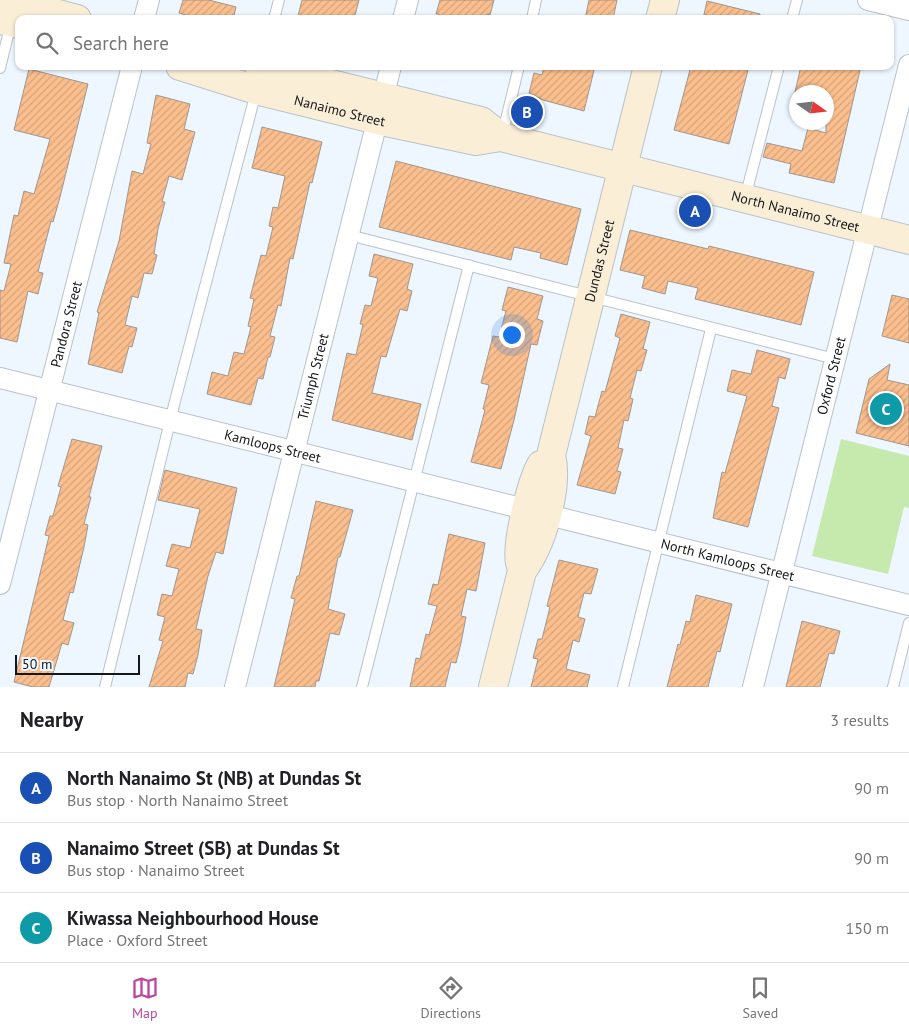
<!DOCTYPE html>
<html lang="en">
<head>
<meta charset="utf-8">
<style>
	body { margin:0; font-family:"PT Sans",sans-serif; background:#f6f6f6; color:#202124 }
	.compass { position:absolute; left:789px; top:85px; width:45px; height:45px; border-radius:50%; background:#fff; box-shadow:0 1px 4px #0004; rotate:104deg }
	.scale { position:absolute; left:15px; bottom:12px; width:125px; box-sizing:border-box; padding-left:5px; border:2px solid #15181b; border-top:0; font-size:14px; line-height:18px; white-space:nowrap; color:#15181b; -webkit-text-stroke:4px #eef7ff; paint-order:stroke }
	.you { position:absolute; left:511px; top:334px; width:18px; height:18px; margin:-12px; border:4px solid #fff; border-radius:50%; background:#1a73e8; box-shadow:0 0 0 8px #1a73e833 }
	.badge { display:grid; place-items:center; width:32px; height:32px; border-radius:50%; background:#bc479f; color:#fff; font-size:16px; font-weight:700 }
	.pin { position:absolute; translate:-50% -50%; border:2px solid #fff; box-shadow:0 1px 5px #0006 }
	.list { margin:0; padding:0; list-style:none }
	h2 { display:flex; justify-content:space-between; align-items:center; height:65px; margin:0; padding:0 20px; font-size:21px }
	h2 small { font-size:16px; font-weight:400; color:#757577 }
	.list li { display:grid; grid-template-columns:32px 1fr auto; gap:15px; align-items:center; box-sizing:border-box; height:70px; padding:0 20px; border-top:1px solid #e0e0e0 }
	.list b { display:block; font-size:19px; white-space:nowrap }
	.list p { margin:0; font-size:16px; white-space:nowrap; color:#757577 }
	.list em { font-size:16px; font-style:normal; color:#757577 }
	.icon { flex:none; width:28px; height:28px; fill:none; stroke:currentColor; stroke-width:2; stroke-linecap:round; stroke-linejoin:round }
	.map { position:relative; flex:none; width:909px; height:687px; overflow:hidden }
	.search { position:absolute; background:#fff; box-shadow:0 1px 4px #0004; left:15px; right:15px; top:15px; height:55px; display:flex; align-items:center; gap:12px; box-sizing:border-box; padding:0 18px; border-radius:10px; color:#757577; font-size:19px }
	.sheet { height:275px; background:#fff }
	nav { display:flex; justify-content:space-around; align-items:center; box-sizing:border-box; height:70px; border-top:1px solid #e0e0e0; background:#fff; font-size:14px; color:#757577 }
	nav a { display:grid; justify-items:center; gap:2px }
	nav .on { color:#bc479f }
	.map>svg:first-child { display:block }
	.pitch { fill:#c6e9ae }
	.building { fill:url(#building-hatch); stroke:#9f968f }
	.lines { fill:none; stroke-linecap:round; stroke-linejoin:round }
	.lane-casing { stroke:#b9c2c9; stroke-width:12 }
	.street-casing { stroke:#b9c2c9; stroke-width:22 }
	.secondary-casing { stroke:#b9c2c9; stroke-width:30 }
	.lane { stroke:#fff; stroke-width:10 }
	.street { stroke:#fff; stroke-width:20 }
	.secondary { stroke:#faeed7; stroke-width:28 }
	.labels { text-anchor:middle; stroke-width:4; stroke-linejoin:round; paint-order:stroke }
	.street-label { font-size:14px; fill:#15181b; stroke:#eef7ff }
</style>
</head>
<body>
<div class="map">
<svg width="909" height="687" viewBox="0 0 909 687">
	<defs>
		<pattern id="building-hatch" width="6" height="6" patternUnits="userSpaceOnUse" patternTransform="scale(1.25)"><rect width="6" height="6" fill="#fbbf8e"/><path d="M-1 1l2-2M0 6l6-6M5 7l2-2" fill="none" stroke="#d6a37a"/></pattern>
	</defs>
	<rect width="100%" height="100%" fill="#eef7ff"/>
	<path class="pitch" d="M841,439L909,456V508L904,507L888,574L812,556Z"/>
	<g class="building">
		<path d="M183,0H209L236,7L233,19H200L179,13Z"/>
		<path d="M302,0H359L354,19H310L298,16Z"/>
		<path d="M440,0H494L490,15L487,14L486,19H438L439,14H436Z"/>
		<path d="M589,0H617L613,19H585Z"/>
		<path d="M707,1L760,14L759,19H703Z"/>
		<path d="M544,66H595L584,111L543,100L529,93L534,73L542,75Z"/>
		<path d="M691,66H749L729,144L674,130Z"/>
		<path d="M801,66H861L834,183L789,173L791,164L763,157L767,143L802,151L808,128L826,133V92H795Z"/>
		<path d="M29,69L88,84L60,197L53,222L51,221L38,272L43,273L38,294L28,291L17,342L0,338V290L4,291L11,264L4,263L14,215L18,216L24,191L34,194L50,139L14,130Z"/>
		<path d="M156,95L190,104L184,129L195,132L182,180L169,176L162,202H165L158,229L154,254L157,255L152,274L144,273L138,298L132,296L125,325L137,328L132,347L129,346L122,373L88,364L99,313L97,312L119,241L132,171L143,174L151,144L147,143Z"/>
		<path d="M262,127L322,142L312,183L310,182L293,259L290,258L281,306L278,305L270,336L275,337L270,357H268L263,379L258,378L251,405L207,394L212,372L228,376L234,352L244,354L251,327L248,326L254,299L250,298L261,255L266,256L273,227L269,226L273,207L278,208L285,176L252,168Z"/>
		<path d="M396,161L581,209L567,265L540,258L541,253L514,247L511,260L379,227Z"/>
		<path d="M630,230L708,249L709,246L814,272L801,325L695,299L698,288L668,281L665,294L642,288L645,276L620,270Z"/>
		<path d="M374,254L413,264L407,289L412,291L407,311L400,309L386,357L381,356L372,393L421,404L412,440L332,420L347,353L356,355L363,324H360L365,305L371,306L378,278L369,276Z"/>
		<path d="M508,287L543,296L537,319L543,321L537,345L531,344L514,420L501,469L471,462L485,410L483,409L489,385L481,383L493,336L499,337L506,311L502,310Z"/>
		<path d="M892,295L909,299V343L882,336Z"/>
		<path d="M621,314L650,322L643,349L647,350L641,371L637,370L630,398L633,399L628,421L624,420L618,448L623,449L617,471L621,472L615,494L577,485L591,436L585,434L589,416L595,417L602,391L605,392L620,338L615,336Z"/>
		<path d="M757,350L790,359L785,379L779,377L772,406L779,408L748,527L713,518L722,472L725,473L747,396L727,391L732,370L751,374Z"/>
		<path d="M890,364L887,380L909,385V446L856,433L869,379Z"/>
		<path d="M72,439L102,446L89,497H91L84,524L88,525L84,547L73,593L70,592L63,620L74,623L68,645L62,643L49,687H33L14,682L49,536L45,535L50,516H53L61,487L58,486Z"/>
		<path d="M165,470L237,488L223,554L216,552L208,576L196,629L202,630L198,655L193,674L188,673L185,687H149L163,641L159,640L165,617L157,615L162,594L172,596L179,569L166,566L172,544L190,548L200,509L158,500Z"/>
		<path d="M316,501L353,510L340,557H338L328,609L345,614L339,635L330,633L319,681H316L315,687H274L295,599L291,598L297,576H299Z"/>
		<path d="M449,534L485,543L476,591L467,589L461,616L466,617L461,643L456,663L451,662L445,687H410L416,658L420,659L426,634L429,635L437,606L428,604L433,584L438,585Z"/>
		<path d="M559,560L598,569L591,594L584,593L578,617L585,619L579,642L573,640L566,669L590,675L587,687H531L538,659L533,658L538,639H542L550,607L547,606Z"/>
		<path d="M696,595L732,604L720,652L717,651L708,687H667L678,644L680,645L686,621L690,622Z"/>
		<path d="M802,621L840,631L834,654L829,653L820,687H786Z"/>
	</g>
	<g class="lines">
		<g class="lane-casing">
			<g id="lane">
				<path d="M274,19L279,0"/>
				<path d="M532,19L536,0"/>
				<path d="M792,19L797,0"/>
				<path d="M0,68L11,23"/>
				<path d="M502,136L519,66"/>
				<path d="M745,198L779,66"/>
				<path d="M349,235L835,359"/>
				<path d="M105,687L175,401L256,92"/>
				<path d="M362,687L469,265"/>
				<path d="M623,687L711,329"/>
				<path d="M893,687L909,623"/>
			</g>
		</g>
		<g class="street-casing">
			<g id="street">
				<path d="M868,0L909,10"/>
				<path d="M144,19L149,0"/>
				<path d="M403,19L408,0"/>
				<path id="s1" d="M0,378L909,605"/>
				<path id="s2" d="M0,584L132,66"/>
				<path id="s3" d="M235,687L391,66"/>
				<path id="s4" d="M753,687L909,65"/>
			</g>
		</g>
		<g class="secondary-casing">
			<g id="secondary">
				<path d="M6,0L77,19"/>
				<path d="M660,19L665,0"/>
				<path d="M0,20L19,24"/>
				<path id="s5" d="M180,66L256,90L377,120L476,141L501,137"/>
				<path id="s6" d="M259,66L481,121L501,137L909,240"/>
				<path d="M520,563C516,543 531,483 541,465"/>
				<path id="s7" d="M493,687L522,571C542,545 559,487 551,455L648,66"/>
			</g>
		</g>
		<use href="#lane" class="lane"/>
		<use href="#street" class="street"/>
		<use href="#secondary" class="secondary"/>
	</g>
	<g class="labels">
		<g class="street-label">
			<text dy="5" stroke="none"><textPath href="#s5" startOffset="166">Nanaimo Street</textPath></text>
			<text dy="5" stroke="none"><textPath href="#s6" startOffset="558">North Nanaimo Street</textPath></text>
			<text dy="5" stroke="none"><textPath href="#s7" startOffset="442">Dundas Street</textPath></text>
			<text dy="5" stroke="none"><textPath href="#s2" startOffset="268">Pandora Street</textPath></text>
			<text dy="5" stroke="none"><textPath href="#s4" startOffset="321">Oxford Street</textPath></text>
			<text dy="5" stroke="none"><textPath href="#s3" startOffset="320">Triumph Street</textPath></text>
			<text dy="5" stroke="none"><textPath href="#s1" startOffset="281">Kamloops Street</textPath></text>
			<text dy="5" stroke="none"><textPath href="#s1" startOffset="750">North Kamloops Street</textPath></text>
		</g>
	</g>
</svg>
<svg class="compass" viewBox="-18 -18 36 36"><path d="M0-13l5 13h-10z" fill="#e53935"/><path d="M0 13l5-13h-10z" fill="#757577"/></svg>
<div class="scale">50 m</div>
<div class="you"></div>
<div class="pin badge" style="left:695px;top:211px;background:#1a4fb4">A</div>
<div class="pin badge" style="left:527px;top:112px;background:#1a4fb4">B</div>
<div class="pin badge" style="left:886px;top:409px;background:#0f9aa8">C</div>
<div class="search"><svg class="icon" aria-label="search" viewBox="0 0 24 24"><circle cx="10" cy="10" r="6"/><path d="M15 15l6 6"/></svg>Search here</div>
</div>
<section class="sheet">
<h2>Nearby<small>3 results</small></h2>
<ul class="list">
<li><span class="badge" style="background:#1a4fb4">A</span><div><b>North Nanaimo St (NB) at Dundas St</b><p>Bus stop · North Nanaimo Street</p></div><em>90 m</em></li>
<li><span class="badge" style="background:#1a4fb4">B</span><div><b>Nanaimo Street (SB) at Dundas St</b><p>Bus stop · Nanaimo Street</p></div><em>90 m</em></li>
<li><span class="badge" style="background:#0f9aa8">C</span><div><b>Kiwassa Neighbourhood House</b><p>Place · Oxford Street</p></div><em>150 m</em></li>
</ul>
</section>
<nav>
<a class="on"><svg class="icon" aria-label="map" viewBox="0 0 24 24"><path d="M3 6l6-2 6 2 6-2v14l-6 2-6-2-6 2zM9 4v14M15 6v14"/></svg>Map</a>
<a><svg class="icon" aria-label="directions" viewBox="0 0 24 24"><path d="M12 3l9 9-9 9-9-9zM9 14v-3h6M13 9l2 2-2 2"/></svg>Directions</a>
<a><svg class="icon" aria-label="saved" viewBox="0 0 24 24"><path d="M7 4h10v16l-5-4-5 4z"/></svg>Saved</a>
</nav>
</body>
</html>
